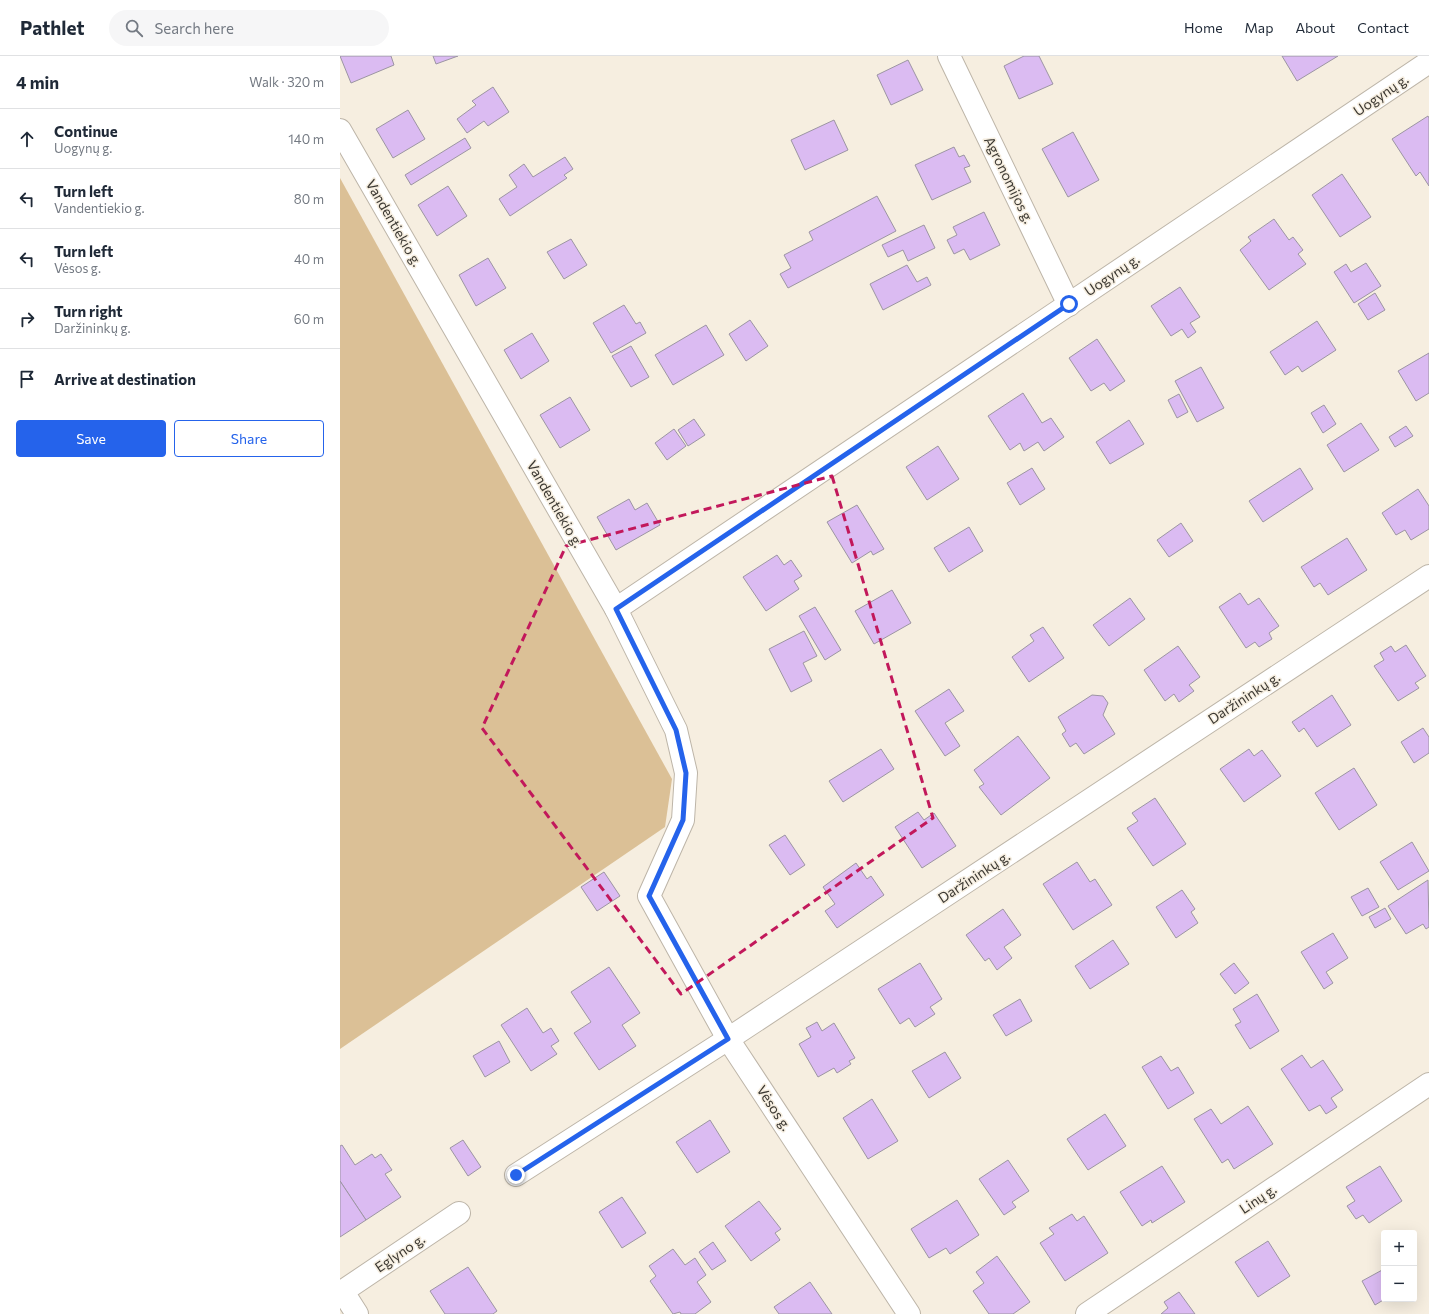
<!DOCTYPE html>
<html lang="en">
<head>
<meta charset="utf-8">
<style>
	body { margin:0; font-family:Commissioner,sans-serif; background:#f6f6f7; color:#1f2937 }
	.controls { position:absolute; right:12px; bottom:12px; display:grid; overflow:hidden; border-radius:4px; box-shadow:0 4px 16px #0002 }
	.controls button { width:36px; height:36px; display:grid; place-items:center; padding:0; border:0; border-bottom:1px solid #e0e1e3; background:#fff; color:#1f2937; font:20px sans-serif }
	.stop { position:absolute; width:12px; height:12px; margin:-9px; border:3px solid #2563eb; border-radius:50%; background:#fff }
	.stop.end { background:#2563eb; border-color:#fff; box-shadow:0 1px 4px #0008 }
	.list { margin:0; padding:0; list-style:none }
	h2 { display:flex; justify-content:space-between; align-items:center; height:52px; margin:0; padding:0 16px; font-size:17px }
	h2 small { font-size:13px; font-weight:400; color:#747a83 }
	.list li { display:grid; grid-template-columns:26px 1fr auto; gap:12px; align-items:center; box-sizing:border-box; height:60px; padding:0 16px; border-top:1px solid #e0e1e3 }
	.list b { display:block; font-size:15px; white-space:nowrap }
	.list p { margin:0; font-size:13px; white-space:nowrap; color:#747a83 }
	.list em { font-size:13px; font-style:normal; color:#747a83 }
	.actions { display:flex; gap:8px; padding:12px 16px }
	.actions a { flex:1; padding:9px 0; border:1px solid #2563eb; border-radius:4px; text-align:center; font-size:14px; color:#2563eb }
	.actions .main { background:#2563eb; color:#fff }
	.icon { flex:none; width:22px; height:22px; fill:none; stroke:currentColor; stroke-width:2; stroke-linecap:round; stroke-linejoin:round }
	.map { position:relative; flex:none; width:1089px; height:1258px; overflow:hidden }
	header { display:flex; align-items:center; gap:24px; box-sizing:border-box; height:56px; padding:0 20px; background:#fff; border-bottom:1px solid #e0e1e3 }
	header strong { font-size:19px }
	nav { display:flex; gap:22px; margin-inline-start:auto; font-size:14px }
	.search { width:280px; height:36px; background:#f6f6f7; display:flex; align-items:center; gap:10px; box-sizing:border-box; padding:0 14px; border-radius:22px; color:#747a83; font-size:15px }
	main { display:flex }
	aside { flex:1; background:#fff }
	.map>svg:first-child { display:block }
	.green { fill:#dbc096 }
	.building { fill:#dbbbf2; stroke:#9c95a2 }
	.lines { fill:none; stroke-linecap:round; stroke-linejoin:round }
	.minor-casing { stroke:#bdb5a8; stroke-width:24 }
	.minor { stroke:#fff; stroke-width:22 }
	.route { stroke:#2563eb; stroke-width:5 }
	.marked { fill:none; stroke:#c2185b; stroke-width:3; stroke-dasharray:8 5; stroke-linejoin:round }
	.labels { text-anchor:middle; stroke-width:3; stroke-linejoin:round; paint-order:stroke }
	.street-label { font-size:14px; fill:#3b3832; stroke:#f6eee0 }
</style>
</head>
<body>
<header>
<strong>Pathlet</strong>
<div class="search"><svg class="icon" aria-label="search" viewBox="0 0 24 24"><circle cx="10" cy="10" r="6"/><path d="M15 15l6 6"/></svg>Search here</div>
<nav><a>Home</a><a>Map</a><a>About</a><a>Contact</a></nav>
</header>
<main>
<aside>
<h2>4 min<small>Walk · 320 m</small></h2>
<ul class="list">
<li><svg class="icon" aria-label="ahead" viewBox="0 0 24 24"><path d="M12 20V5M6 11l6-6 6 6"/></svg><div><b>Continue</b><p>Uogynų g.</p></div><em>140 m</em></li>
<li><svg class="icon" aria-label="left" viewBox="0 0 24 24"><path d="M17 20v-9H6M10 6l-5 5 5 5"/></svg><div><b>Turn left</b><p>Vandentiekio g.</p></div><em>80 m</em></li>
<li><svg class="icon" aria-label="left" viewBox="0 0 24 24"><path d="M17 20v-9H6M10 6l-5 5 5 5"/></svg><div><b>Turn left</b><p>Vėsos g.</p></div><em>40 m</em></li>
<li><svg class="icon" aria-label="right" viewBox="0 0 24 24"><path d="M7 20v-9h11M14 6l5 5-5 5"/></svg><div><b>Turn right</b><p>Daržininkų g.</p></div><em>60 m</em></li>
<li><svg class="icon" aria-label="arrive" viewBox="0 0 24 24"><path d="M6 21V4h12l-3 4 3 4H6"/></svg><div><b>Arrive at destination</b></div></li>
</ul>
<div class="actions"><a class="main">Save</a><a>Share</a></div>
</aside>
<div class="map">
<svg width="1089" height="1258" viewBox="0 0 1089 1258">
	<rect width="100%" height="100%" fill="#f6eee0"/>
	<path class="green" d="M0,122L332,723L325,771L0,993Z"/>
	<g class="building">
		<path d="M0,0H51L54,9L11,27Z"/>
		<path d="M93,0H118L96,8Z"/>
		<path d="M684,0H699L713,28L679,43L664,10Z"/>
		<path d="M942,0H998L957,25Z"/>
		<path d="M568,4L583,34L551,49L537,19Z"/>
		<path d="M153,31L169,56L148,70L144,65L127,77L117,63L136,49L132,45Z"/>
		<path d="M68,54L85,83L53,102L36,73Z"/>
		<path d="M1088,60L1089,62V130L1080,116L1076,120L1052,83Z"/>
		<path d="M494,64L508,94L465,114L451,84Z"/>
		<path d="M733,76L759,124L728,141L702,93Z"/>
		<path d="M125,82L131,92L71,129L65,119Z"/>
		<path d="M614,91L619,101L624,99L630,110L624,112L631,126L592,144L575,109Z"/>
		<path d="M225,101L233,113L224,119L227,122L170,160L159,143L177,131L169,119L184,108L193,121Z"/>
		<path d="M1002,118L1031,161L1000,181L972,139Z"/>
		<path d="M108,130L127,160L97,180L78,149Z"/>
		<path d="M537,140L556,175L448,232L440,218L451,212L444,199L473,184L469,176Z"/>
		<path d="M644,156L660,189L630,204L624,193L614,198L607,184L617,179L613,171Z"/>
		<path d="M934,163L949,184L953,181L963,194L958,198L966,208L929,234L900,194L911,185L908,181Z"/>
		<path d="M584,169L595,192L568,205L563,194L548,201L542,189Z"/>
		<path d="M231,183L247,209L224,223L207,196Z"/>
		<path d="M148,202L166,232L136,250L119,219Z"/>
		<path d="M1026,207L1041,230L1014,247L994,216L1006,208L1011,216Z"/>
		<path d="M567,209L577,226L587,221L591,229L543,254L530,228Z"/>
		<path d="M840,231L860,261L850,267L856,276L848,282L842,273L831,280L811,250Z"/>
		<path d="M1035,237L1045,254L1028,264L1018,248Z"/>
		<path d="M284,249L296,268L300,266L306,277L271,297L253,267Z"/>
		<path d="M410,264L428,290L406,305L389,278Z"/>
		<path d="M977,265L996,294L962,316L958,310L945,319L930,296Z"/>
		<path d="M366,269L384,299L333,329L315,299Z"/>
		<path d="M192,277L209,305L181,323L164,294Z"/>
		<path d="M757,283L785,325L770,335L764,327L751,335L729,302Z"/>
		<path d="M291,290L309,321L291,331L272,300Z"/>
		<path d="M1089,297V337L1076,345L1058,315Z"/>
		<path d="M861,311L884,352L857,366L835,325Z"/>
		<path d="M683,337L702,367L711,362L724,381L704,395L698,386L684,395L680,387L670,394L648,360Z"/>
		<path d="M839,338L848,356L837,362L828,344Z"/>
		<path d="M230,341L250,374L220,392L200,359Z"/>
		<path d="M984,349L996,368L983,377L971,357Z"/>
		<path d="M354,363L365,379L348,390L338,374Z"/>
		<path d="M789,364L804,388L770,408L756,386Z"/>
		<path d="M1021,367L1039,394L1004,416L987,389Z"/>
		<path d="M1066,370L1073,380L1055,391L1049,381Z"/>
		<path d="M334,373L346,390L327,404L315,387Z"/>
		<path d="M598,390L619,423L587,444L566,411Z"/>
		<path d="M692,412L705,433L680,449L667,427Z"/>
		<path d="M960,412L973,433L923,466L909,445Z"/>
		<path d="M1078,433L1089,450V473L1071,484L1065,474L1056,479L1042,457Z"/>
		<path d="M289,443L295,454L307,447L320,469L276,494L257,461Z"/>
		<path d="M517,449L544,493L533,499L531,495L512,507L487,466Z"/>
		<path d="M841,467L853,485L829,501L817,484Z"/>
		<path d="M629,471L643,495L609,516L594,492Z"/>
		<path d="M1007,482L1027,514L988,539L980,527L974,531L961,511Z"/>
		<path d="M437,499L444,509L451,504L462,520L454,525L459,533L426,555L403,521Z"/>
		<path d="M552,534L571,567L534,588L515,555Z"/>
		<path d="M900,537L908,549L919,542L939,570L929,577L932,583L919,591L915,586L906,592L879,551Z"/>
		<path d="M790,542L805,563L769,590L753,569Z"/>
		<path d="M475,551L501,594L485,604L459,560Z"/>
		<path d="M703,571L724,602L689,626L672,601L694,585L690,579Z"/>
		<path d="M464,575L477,600L463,607L472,625L451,636L429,593Z"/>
		<path d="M1066,589L1086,620L1075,627L1079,632L1058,645L1034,610L1044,604L1040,597L1051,590L1055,596Z"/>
		<path d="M838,590L860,621L849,629L854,635L839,646L834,638L825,645L804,614Z"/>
		<path d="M609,633L624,655L605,667L620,690L605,700L575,655Z"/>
		<path d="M752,639L763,640L768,647L763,659L775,678L744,698L736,687L730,691L722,678L726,675L718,661Z"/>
		<path d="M992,639L1011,669L977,691L964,672L959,676L952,666Z"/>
		<path d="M1083,672L1089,681V697L1074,707L1061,686Z"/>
		<path d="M678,680L710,722L661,759L639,731L644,728L634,714Z"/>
		<path d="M541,693L554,713L503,746L489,725Z"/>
		<path d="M909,693L914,700L922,694L941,720L904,746L880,713Z"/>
		<path d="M1014,712L1037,749L999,774L975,737Z"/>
		<path d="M815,742L846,788L813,810L787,772L798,765L792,757Z"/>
		<path d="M578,756L584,764L594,757L616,790L582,812L555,771Z"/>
		<path d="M445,779L465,809L450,819L429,789Z"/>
		<path d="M1072,786L1089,815L1058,834L1040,806Z"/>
		<path d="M737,806L750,826L755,823L772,849L733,874L703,828Z"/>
		<path d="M516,807L527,823L531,820L544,839L497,872L485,855L495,848L483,831Z"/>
		<path d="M264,816L280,840L257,855L241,831Z"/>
		<path d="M1088,824L1089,871L1086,873L1083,868L1066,878L1048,850Z"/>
		<path d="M1028,832L1039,851L1022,860L1011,841Z"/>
		<path d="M842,834L855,853L851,856L858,867L836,882L816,851Z"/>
		<path d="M1045,852L1051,863L1035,872L1029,861Z"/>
		<path d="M663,853L681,879L664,891L672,902L657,914L649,902L645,905L626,879Z"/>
		<path d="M993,877L1008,902L986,916L993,927L984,933L961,896Z"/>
		<path d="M773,884L789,908L750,933L735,910Z"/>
		<path d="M580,907L602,943L590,951L595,958L575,971L569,962L560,968L538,933Z"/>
		<path d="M894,907L909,927L895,938L880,918Z"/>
		<path d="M269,911L300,957L282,969L296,990L259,1014L234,977L251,966L231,936Z"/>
		<path d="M917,938L939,975L910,993L895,969L901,966L893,953Z"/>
		<path d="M680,943L692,965L666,980L653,959Z"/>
		<path d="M187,952L203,977L211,972L219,985L211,990L217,998L191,1015L161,969Z"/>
		<path d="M477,966L482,975L494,967L515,1002L509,1005L511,1008L497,1017L494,1012L478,1021L459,988L471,981L466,972Z"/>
		<path d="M159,985L170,1006L145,1021L133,1000Z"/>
		<path d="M605,996L621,1022L589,1042L572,1015Z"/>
		<path d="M962,999L971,1012L983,1004L1003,1034L991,1042L997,1051L986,1058L980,1049L969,1055L941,1013Z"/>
		<path d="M821,1000L831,1015L838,1011L854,1037L828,1053L802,1011Z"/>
		<path d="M532,1043L558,1085L528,1103L503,1062Z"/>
		<path d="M908,1050L933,1088L894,1113L888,1103L882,1107L854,1063L871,1053L881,1068Z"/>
		<path d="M765,1058L786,1090L748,1114L727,1083Z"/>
		<path d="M370,1064L390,1096L357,1117L336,1086Z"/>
		<path d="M123,1084L141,1111L128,1120L110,1092Z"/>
		<path d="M2,1089L15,1109L32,1098L35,1102L41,1098L52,1114L45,1118L61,1141L26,1164L0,1125V1090Z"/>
		<path d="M668,1104L689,1135L672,1146L676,1151L664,1159L639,1123Z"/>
		<path d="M822,1110L845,1146L812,1167L811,1164L802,1170L780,1136Z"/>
		<path d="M1040,1110L1062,1145L1029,1167L1023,1159L1016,1163L1007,1150L1015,1145L1006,1131Z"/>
		<path d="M0,1125L26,1164L0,1181Z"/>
		<path d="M282,1141L306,1177L282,1192L259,1156Z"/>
		<path d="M617,1144L639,1179L610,1198L606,1192L589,1202L571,1173Z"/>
		<path d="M419,1145L441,1173L435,1177L440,1184L411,1205L385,1170Z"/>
		<path d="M732,1158L737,1165L744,1160L768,1197L725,1225L700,1187L714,1178L709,1172Z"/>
		<path d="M928,1185L950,1220L918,1241L895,1206Z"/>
		<path d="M373,1186L386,1205L372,1214L359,1196Z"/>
		<path d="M333,1193L345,1209L355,1202L366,1219L357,1226L371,1246L355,1258H341L340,1256L333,1258L310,1225L316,1220L309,1210Z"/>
		<path d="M657,1200L690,1246L673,1258H649L633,1235L644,1227L636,1216Z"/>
		<path d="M128,1211L157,1255L153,1258H105L90,1235Z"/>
		<path d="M1044,1213L1045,1243L1035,1249L1022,1225Z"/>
		<path d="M470,1226L492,1258H439L434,1251Z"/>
		<path d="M839,1236L855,1258H821L828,1252L824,1246Z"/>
	</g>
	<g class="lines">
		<g class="minor-casing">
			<g id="minor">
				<path d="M609,0L729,249"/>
				<path d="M0,74L276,553L336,674L346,717L343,764L309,840L388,983L569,1258"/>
				<path d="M276,553L1089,6"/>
				<path d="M176,1119L388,983L1089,520"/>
				<path d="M3,1236L17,1258"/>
				<path d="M0,1237L119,1157"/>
				<path d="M747,1258L1089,1028"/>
			</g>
		</g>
		<use href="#minor" class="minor"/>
	</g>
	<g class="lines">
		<path class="route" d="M176,1119L388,983L309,840L343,764L346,717L336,674L276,553L729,248"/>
	</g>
	<path class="marked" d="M492,420L593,762L341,938L142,672L226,490Z"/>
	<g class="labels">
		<g class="street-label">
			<text transform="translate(1041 39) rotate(-34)" y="5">Uogynų g.</text>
			<text transform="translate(669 124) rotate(64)" y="5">Agronomijos g.</text>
			<text transform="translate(54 167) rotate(60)" y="5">Vandentiekio g.</text>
			<text transform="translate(772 219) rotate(-34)" y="5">Uogynų g.</text>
			<text transform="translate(215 448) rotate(60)" y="5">Vandentiekio g.</text>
			<text transform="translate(904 642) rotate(-33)" y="5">Daržininkų g.</text>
			<text transform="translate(634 821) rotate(-33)" y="5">Daržininkų g.</text>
			<text transform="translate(434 1052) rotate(57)" y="5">Vėsos g.</text>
			<text transform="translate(918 1143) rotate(-34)" y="5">Linų g.</text>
			<text transform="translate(60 1197) rotate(-34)" y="5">Eglyno g.</text>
		</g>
	</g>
</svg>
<div class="controls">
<button>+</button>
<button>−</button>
</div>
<div class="stop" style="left:729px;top:248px"></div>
<div class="stop end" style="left:176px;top:1119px"></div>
</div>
</main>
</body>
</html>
